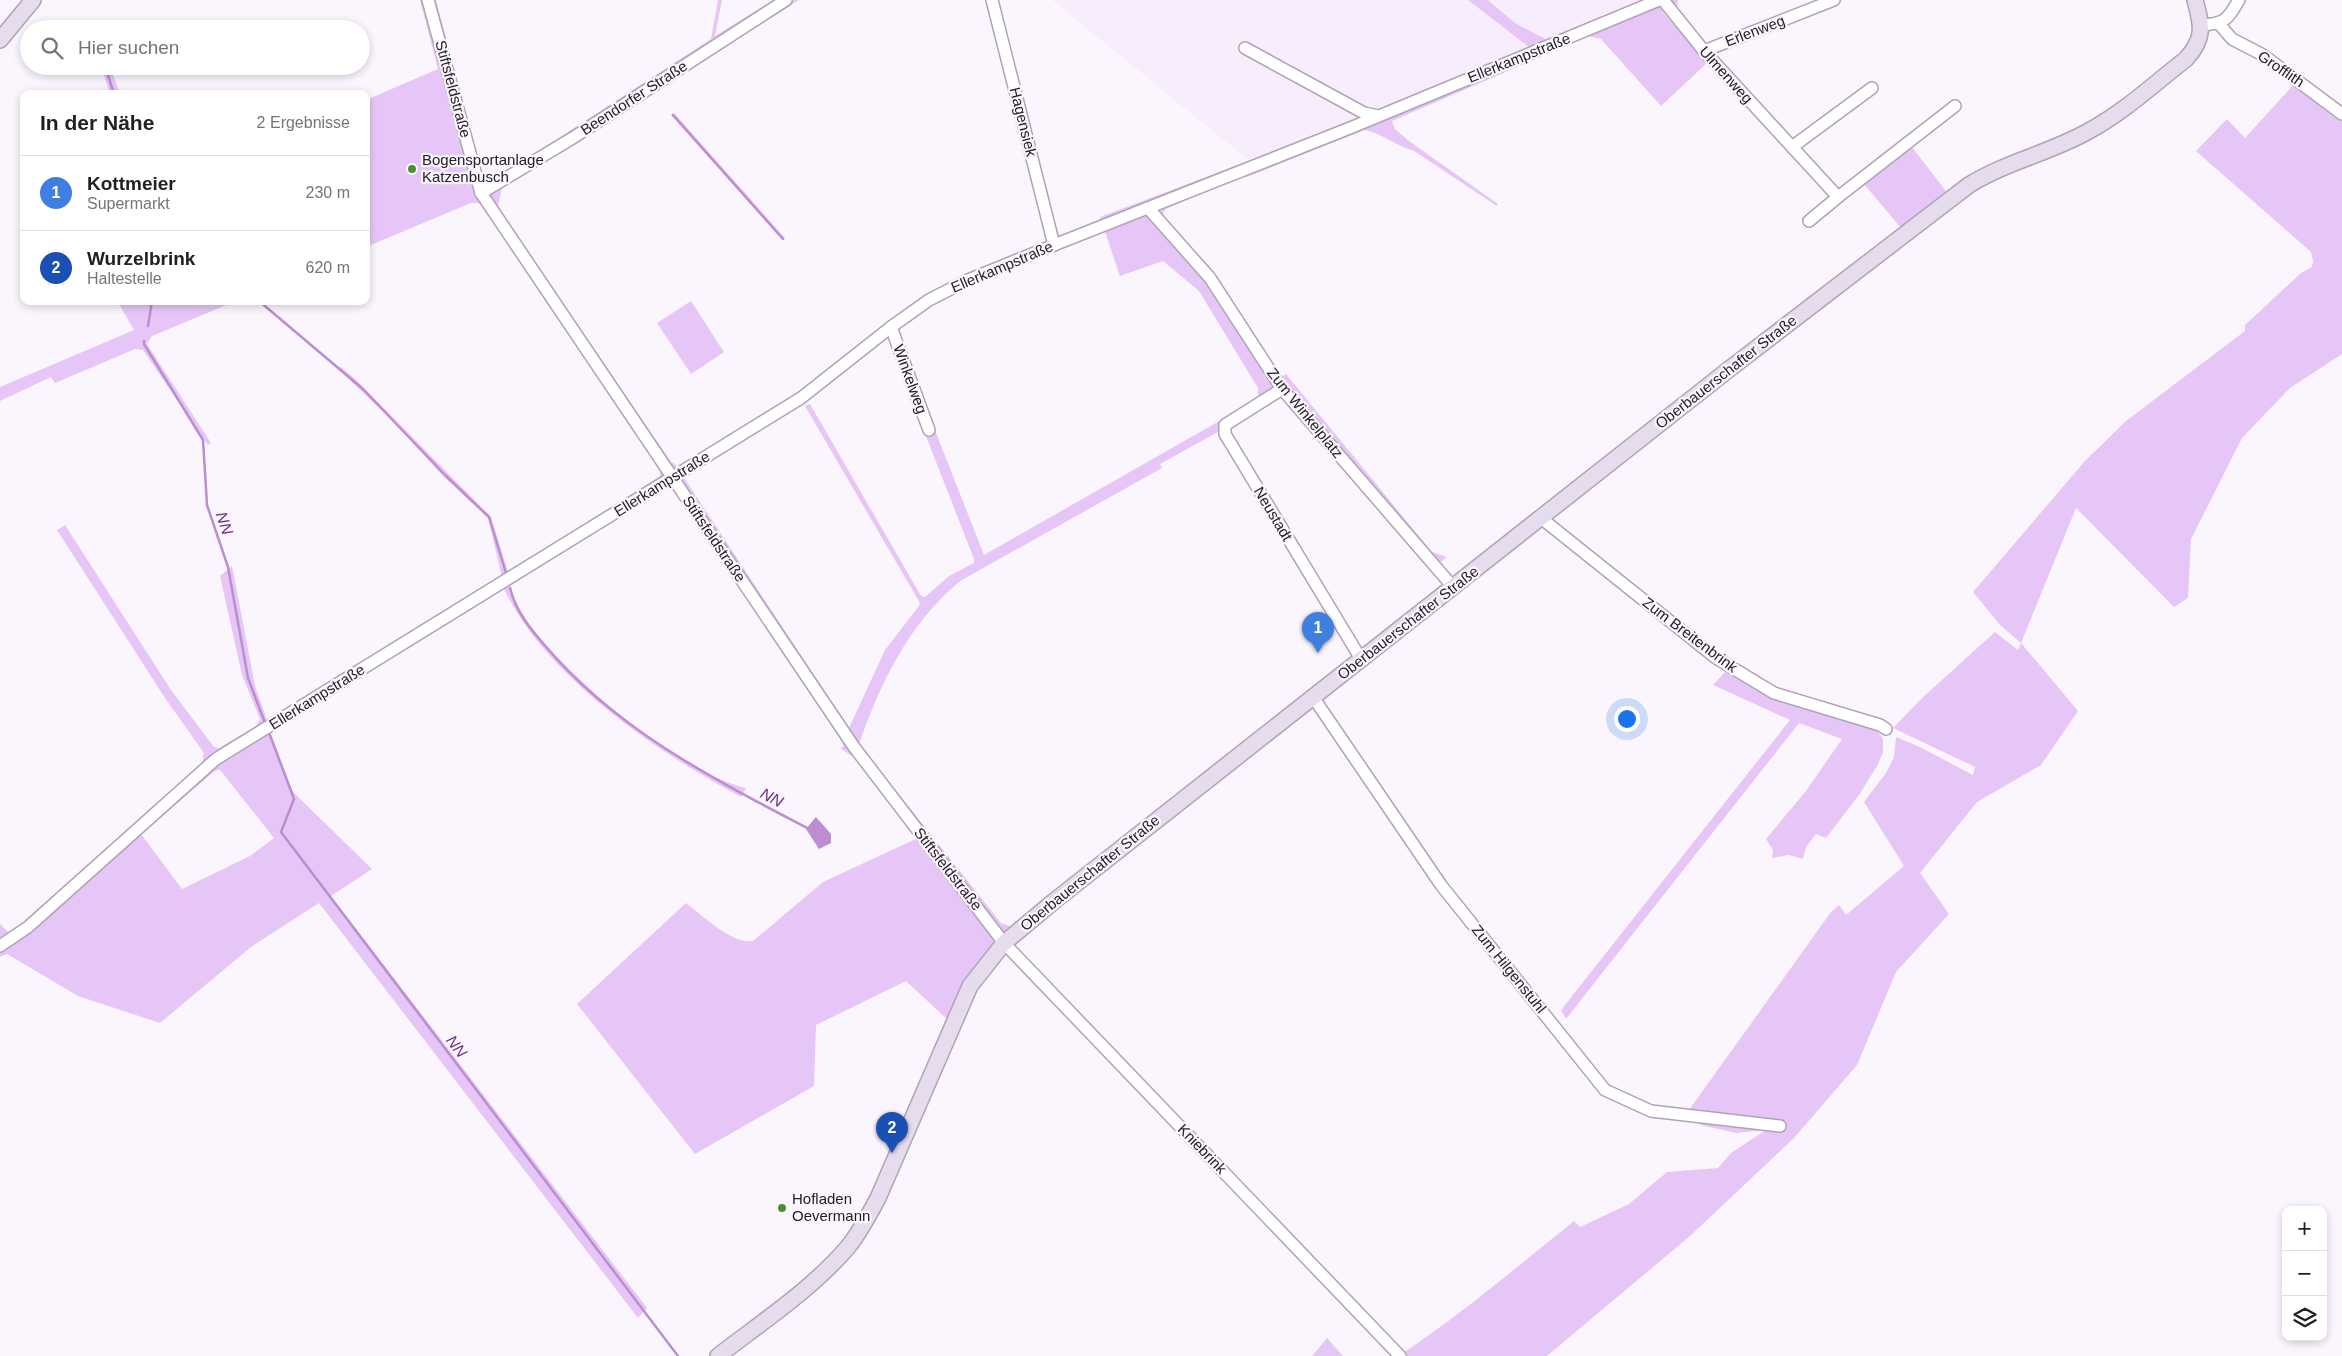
<!DOCTYPE html>
<html lang="de">
<head>
<meta charset="utf-8">
<style>
	body { margin:0; font-family:Helvetica,sans-serif; background:#f6f6f6; color:#202124 }
	.controls { position:absolute; right:15px; bottom:15px; display:grid; overflow:hidden; border-radius:10px; box-shadow:0 2px 8px #0003 }
	.controls button { width:45px; height:45px; display:grid; place-items:center; padding:0; border:0; border-bottom:1px solid #e0e0e0; background:#fff; color:#202124; font:25px sans-serif }
	.you { position:absolute; left:1626px; top:718px; width:18px; height:18px; margin:-12px; border:4px solid #fff; border-radius:50%; background:#1a73e8; box-shadow:0 0 0 8px #1a73e833 }
	.badge { display:grid; place-items:center; width:32px; height:32px; border-radius:50%; background:#4d8e30; color:#fff; font-size:16px; font-weight:700 }
	.pin { position:absolute; translate:-50% -41px; filter:drop-shadow(0 1px 2px #0008) }
	.pin::after { content:''; position:absolute; top:26px; width:18px; height:15px; background:inherit; clip-path:polygon(0 0,100% 0,50% 100%) }
	.list { margin:0; padding:0; list-style:none }
	h2 { display:flex; justify-content:space-between; align-items:center; height:65px; margin:0; padding:0 20px; font-size:21px }
	h2 small { font-size:16px; font-weight:400; color:#757577 }
	.list li { display:grid; grid-template-columns:32px 1fr auto; gap:15px; align-items:center; box-sizing:border-box; height:75px; padding:0 20px; border-top:1px solid #e0e0e0 }
	.list b { display:block; font-size:19px; white-space:nowrap }
	.list p { margin:0; font-size:16px; white-space:nowrap; color:#757577 }
	.list em { font-size:16px; font-style:normal; color:#757577 }
	.icon { flex:none; width:28px; height:28px; fill:none; stroke:currentColor; stroke-width:2; stroke-linecap:round; stroke-linejoin:round }
	.map { position:relative; flex:none; width:2342px; height:1356px; overflow:hidden }
	.search { position:absolute; background:#fff; box-shadow:0 2px 8px #0003; left:20px; top:20px; width:350px; height:55px; display:flex; align-items:center; gap:12px; box-sizing:border-box; padding:0 18px; border-radius:28px; color:#757577; font-size:19px }
	.panel { position:absolute; background:#fff; box-shadow:0 2px 8px #0003; left:20px; top:90px; width:350px; height:215px; border-radius:10px }
	.map>svg:first-child { display:block }
	.built { fill:#f8edfd }
	.green { fill:#e6c6f6; fill-rule:evenodd }
	.water { fill:#bb8dd1 }
	.lines { fill:none; stroke-linecap:round; stroke-linejoin:round }
	.stream { stroke:#bb8dd1; stroke-width:2.5 }
	.street-casing { stroke:#afa3b5; stroke-width:14 }
	.secondary-casing { stroke:#afa3b5; stroke-width:18 }
	.street { stroke:#fff; stroke-width:11 }
	.secondary { stroke:#e7dbee; stroke-width:15 }
	.poi-dot { fill:#4d8e30; stroke:#fbf6fe; stroke-width:2 }
	.labels { text-anchor:middle; stroke-width:4.5; stroke-linejoin:round; paint-order:stroke }
	.street-label { font-size:15px; fill:#242026; stroke:#fbf6fe }
	.poi-label { font-size:15px; fill:#242026; stroke:#fbf6fe; text-anchor:start }
	.water-label { font-size:16px; font-style:italic; fill:#6b3384; stroke:#fbf6fe }
</style>
</head>
<body>
<div class="map">
<svg width="2342" height="1356" viewBox="0 0 2342 1356">
	<rect width="100%" height="100%" fill="#fbf6fe"/>
	<g class="built">
		<path d="M1052,0H1468L1529,47L1362,118L1248,160Z"/>
		<path d="M1488,0H1643L1546,40L1515,23Z"/>
	</g>
	<g class="green">
		<path d="M420,0H436L483,177L488,181L494,180L711,39L718,0H722L715,36L773,0H799L502,188L498,207L671,462L675,464L849,728L885,650L919,606L920,603L805,406L810,404L921,596L925,597L949,576L974,563V559L890,344L898,336L984,555L1258,399V388L1199,291L1163,261L1120,276L1100,217L1362,118L1529,47L1468,0H1488L1515,23L1547,40L1643,0H1678L1676,12L1662,11L1707,63L1661,106L1601,39L1589,36L1392,121L1395,129L1409,141L1498,204L1497,206L1414,151C1396,146 1382,133 1364,130L1247,177H1239L1166,209L1163,213L1164,220L1172,231L1217,276L1280,378L1286,374L1432,552L1447,557L1431,570L1283,396L1160,464L1162,468L960,581C908,625 881,682 859,744L1001,923L1010,926C983,955 964,985 949,1021L906,981L816,1025L814,1086L695,1154L577,1004L686,903C702,915 733,945 753,941L823,882L918,838L855,758L840,748L843,747V742L675,491L670,487L663,488L508,586C515,601 523,616 533,629C574,682 680,773 746,788L741,797C657,752 546,677 504,589L270,733L293,792L372,869L331,896L647,1308L638,1318L319,903L251,947L160,1023L78,996L7,954L0,957V924L10,934L202,763L204,753L165,698L57,530L65,525L171,690L214,747L219,748L256,726L260,719L242,675L220,576L232,566L255,686L267,720L502,577L488,518L441,474L395,423L336,367H341L356,380L491,517L508,572L660,476V469L488,212L479,203H471L366,247V100L438,69ZM216,770H220L274,838L250,856L182,889L141,834Z"/>
		<path d="M101,66H110L120,94H110Z"/>
		<path d="M2295,83L2342,118V354L2290,388L2242,438L2191,539L2188,598L2174,607L2076,508L2021,643L2078,711L2041,765L1977,802L1920,873L1949,914L1896,972L1857,1065L1794,1138L1690,1236L1547,1356H1391L1012,959L1021,950L1022,953L1403,1353C1463,1313 1518,1266 1574,1221L1580,1227L1629,1204L1667,1172L1718,1168L1731,1153L1766,1130L1737,1133L1700,1125V1110H1689L1831,912L1839,905L1846,915L1904,866L1864,802L1886,773L1894,757L1896,737L1920,747L1973,775L1975,767L1893,728L1922,698L1995,632L2018,650L2021,643L2001,626L1973,592L2085,461L2126,421L2245,331V325L2301,273L2312,267L2313,261L2311,252L2196,151L2227,119L2245,138Z"/>
		<path d="M674,113L785,238L783,240L671,115Z"/>
		<path d="M1911,146L1946,191L1901,228L1864,184Z"/>
		<path d="M117,301H236L152,336L147,344L211,443L208,445L143,350L135,349L55,383L51,377L0,401V387L134,330Z"/>
		<path d="M691,301L724,352L691,374L657,323Z"/>
		<path d="M1725,672L1763,692L1811,710L1876,729L1883,739V753L1877,766L1859,795L1826,838L1816,834L1806,847L1803,859L1789,855L1772,858L1773,850L1766,839L1806,791L1842,739L1799,723L1566,1019L1561,1010L1790,720L1713,685Z"/>
		<path d="M1327,1338L1343,1356H1312Z"/>
	</g>
	<path class="water" d="M816,817L831,834V843L819,849L806,829Z"/>
	<g class="lines">
		<g class="stream">
			<path d="M105,66L114,94"/>
			<path d="M673,115L783,239"/>
			<path d="M259,301L363,389L445,475L489,517L506,573"/>
			<path d="M148,326L152,301"/>
			<path d="M144,341V344L203,440L207,505L228,567L248,678L265,723"/>
			<path d="M510,588C516,612 531,630 547,648C617,730 714,779 807,828"/>
			<path d="M270,735L294,799L281,832L678,1356"/>
		</g>
		<g class="street-casing">
			<g id="street">
				<path d="M428,0L481,193L854,747L1004,943L1400,1356"/>
				<path d="M992,0L1054,245"/>
				<path d="M1663,0L1704,51L1838,197L1809,221"/>
				<path d="M2201,25C2225,24 2227,20 2239,0"/>
				<path d="M2220,25L2232,39L2263,55L2342,114"/>
				<path d="M1245,48L1364,113L1378,116"/>
				<path d="M1704,51L1834,0"/>
				<path d="M1792,147L1872,88"/>
				<path d="M481,193L571,139L786,0"/>
				<path d="M1838,197L1955,106"/>
				<path d="M1148,208L1210,278L1282,389L1453,587"/>
				<path d="M891,327L929,430"/>
				<path d="M1282,389L1225,425V434L1361,659"/>
				<path d="M1541,518L1716,658L1774,693L1880,725L1886,729"/>
				<path d="M1313,697L1441,885L1605,1090L1651,1111L1780,1126"/>
				<path d="M0,946L28,927L216,759L801,398L891,327L929,300L968,280L1054,245L1350,128L1659,0"/>
			</g>
		</g>
		<g class="secondary-casing">
			<g id="secondary">
				<path d="M0,40L33,0"/>
				<path d="M718,1356C762,1322 812,1289 848,1247C860,1232 869,1215 878,1198L970,986L1004,943L1053,902L1728,370L1969,185C2006,162 2049,153 2087,132C2123,113 2154,84 2186,59C2205,38 2202,26 2195,0"/>
			</g>
		</g>
		<use href="#street" class="street"/>
		<use href="#secondary" class="secondary"/>
	</g>
	<g class="poi-dot">
		<circle cx="412" cy="169" r="5"/>
		<circle cx="782" cy="1208" r="5"/>
	</g>
	<g class="labels">
		<g class="street-label">
			<text transform="translate(1755 31) rotate(-21)" y="5">Erlenweg</text>
			<text transform="translate(1519 58) rotate(-22)" y="5">Ellerkampstraße</text>
			<text transform="translate(2281 69) rotate(34)" y="5">Grofflith</text>
			<text transform="translate(1726 75) rotate(48)" y="5">Ulmenweg</text>
			<text transform="translate(453 89) rotate(75)" y="5">Stiftsfeldstraße</text>
			<text transform="translate(634 98) rotate(-33)" y="5">Beendorfer Straße</text>
			<text transform="translate(1023 122) rotate(76)" y="5">Hagensiek</text>
			<text transform="translate(1002 267) rotate(-23)" y="5">Ellerkampstraße</text>
			<text transform="translate(1726 372) rotate(-38)" y="5">Oberbauerschafter Straße</text>
			<text transform="translate(910 379) rotate(70)" y="5">Winkelweg</text>
			<text transform="translate(1305 413) rotate(51)" y="5">Zum Winkelplatz</text>
			<text transform="translate(662 484) rotate(-32)" y="5">Ellerkampstraße</text>
			<text transform="translate(1273 514) rotate(59)" y="5">Neustadt</text>
			<text transform="translate(714 539) rotate(56)" y="5">Stiftsfeldstraße</text>
			<text transform="translate(1408 623) rotate(-38)" y="5">Oberbauerschafter Straße</text>
			<text transform="translate(1690 635) rotate(37)" y="5">Zum Breitenbrink</text>
			<text transform="translate(317 697) rotate(-32)" y="5">Ellerkampstraße</text>
			<text transform="translate(948 869) rotate(52)" y="5">Stiftsfeldstraße</text>
			<text transform="translate(1090 873) rotate(-39)" y="5">Oberbauerschafter Straße</text>
			<text transform="translate(1509 969) rotate(51)" y="5">Zum Hilgenstuhl</text>
			<text transform="translate(1202 1149) rotate(46)" y="5">Kniebrink</text>
		</g>
		<g class="poi-label">
			<text x="422" y="165">Bogensportanlage<tspan x="422" dy="17">Katzenbusch</tspan></text>
			<text x="792" y="1204">Hofladen<tspan x="792" dy="17">Oevermann</tspan></text>
		</g>
		<g class="water-label">
			<text transform="translate(225 523) rotate(71)" y="6">NN</text>
			<text transform="translate(772 797) rotate(28)" y="6">NN</text>
			<text transform="translate(457 1046) rotate(53)" y="6">NN</text>
		</g>
	</g>
</svg>
<div class="controls">
<button>+</button>
<button>−</button>
<button><svg class="icon" aria-label="layers" viewBox="0 0 24 24"><path d="M12 4l9 5-9 5-9-5zM3 14l9 5 9-5"/></svg></button>
</div>
<div class="you"></div>
<div class="pin badge" style="left:1318px;top:653px;background:#3f7fe0">1</div>
<div class="pin badge" style="left:892px;top:1153px;background:#1a4fb4">2</div>
<div class="search"><svg class="icon" aria-label="search" viewBox="0 0 24 24"><circle cx="10" cy="10" r="6"/><path d="M15 15l6 6"/></svg>Hier suchen</div>
<section class="panel">
<h2>In der Nähe<small>2 Ergebnisse</small></h2>
<ul class="list">
<li><span class="badge" style="background:#3f7fe0">1</span><div><b>Kottmeier</b><p>Supermarkt</p></div><em>230 m</em></li>
<li><span class="badge" style="background:#1a4fb4">2</span><div><b>Wurzelbrink</b><p>Haltestelle</p></div><em>620 m</em></li>
</ul>
</section>
</div>
</body>
</html>
